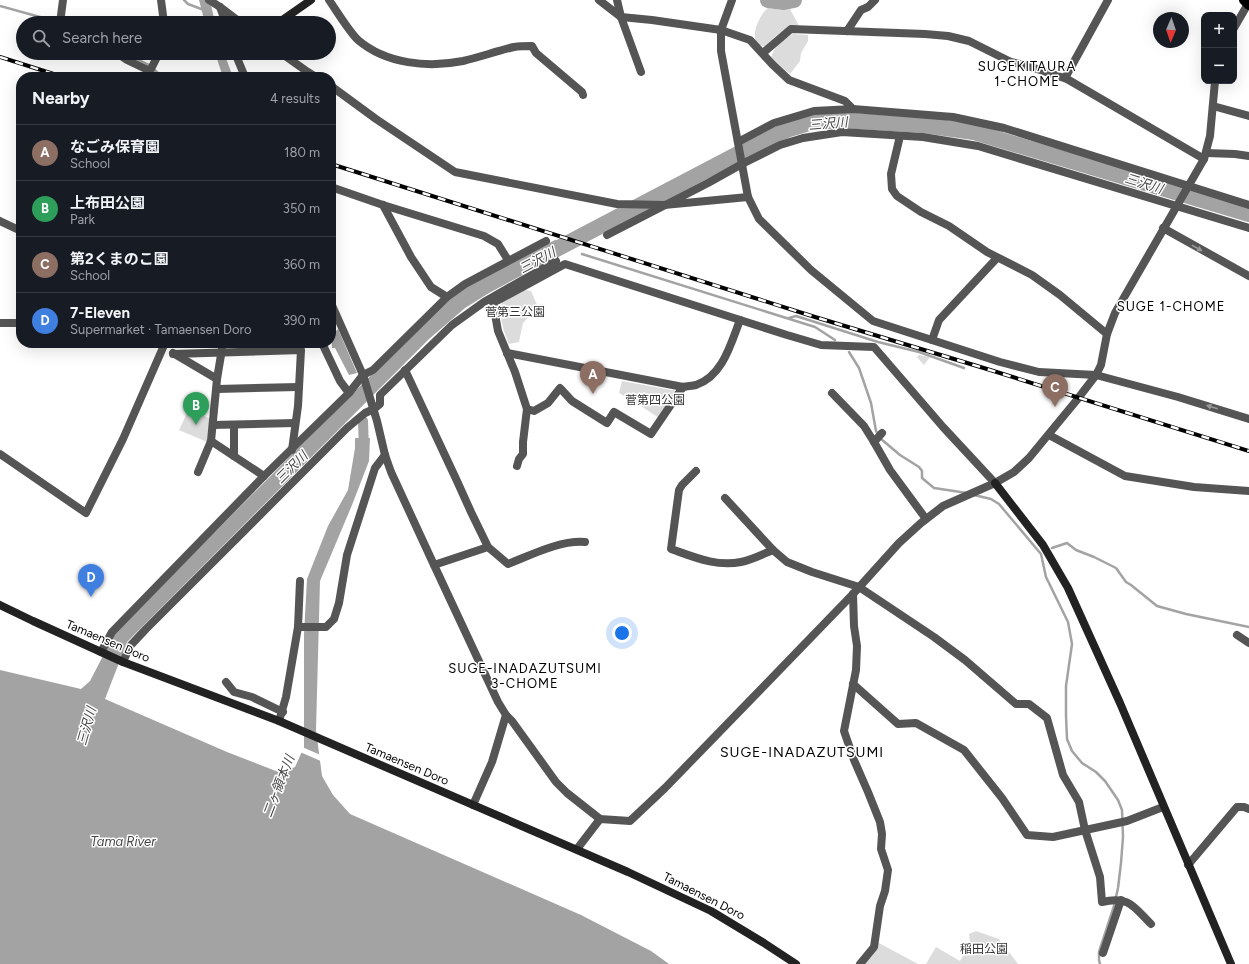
<!DOCTYPE html>
<html lang="en">
<head>
<meta charset="utf-8">
<style>
	body { margin:0; font-family:Figtree,"Noto Sans JP",sans-serif; background:#20242c; color:#f1f3f6 }
	.controls { position:absolute; right:12px; top:12px; display:grid; overflow:hidden; border-radius:8px; box-shadow:0 4px 16px #0002 }
	.controls button { width:36px; height:36px; display:grid; place-items:center; padding:0; border:0; border-bottom:1px solid #363941; background:#171b24; color:#f1f3f6; font:20px sans-serif }
	.compass { position:absolute; left:1153px; top:12px; width:36px; height:36px; border-radius:50%; background:#171b24; box-shadow:0 4px 16px #0002; rotate:182deg }
	.you { position:absolute; left:622px; top:633px; width:14px; height:14px; margin:-10px; border:3px solid #fff; border-radius:50%; background:#1a73e8; box-shadow:0 0 0 6px #1a73e833 }
	.badge { display:grid; place-items:center; width:26px; height:26px; border-radius:50%; background:#858687; color:#fff; font-size:13px; font-weight:700 }
	.pin { position:absolute; translate:-50% -33px; filter:drop-shadow(0 1px 2px #0008) }
	.pin::after { content:''; position:absolute; top:21px; width:14px; height:12px; background:inherit; clip-path:polygon(0 0,100% 0,50% 100%) }
	.list { margin:0; padding:0; list-style:none }
	h2 { display:flex; justify-content:space-between; align-items:center; height:52px; margin:0; padding:0 16px; font-size:17px }
	h2 small { font-size:13px; font-weight:400; color:#9ea1a6 }
	.list li { display:grid; grid-template-columns:26px 1fr auto; gap:12px; align-items:center; box-sizing:border-box; height:56px; padding:0 16px; border-top:1px solid #363941 }
	.list b { display:block; font-size:15px; white-space:nowrap }
	.list p { margin:0; font-size:13px; white-space:nowrap; color:#9ea1a6 }
	.list em { font-size:13px; font-style:normal; color:#9ea1a6 }
	.icon { flex:none; width:22px; height:22px; fill:none; stroke:currentColor; stroke-width:2; stroke-linecap:round; stroke-linejoin:round }
	.map { position:relative; flex:none; width:1249px; height:964px; overflow:hidden }
	.search { position:absolute; background:#171b24; box-shadow:0 4px 16px #0002; left:16px; top:16px; width:320px; height:44px; display:flex; align-items:center; gap:10px; box-sizing:border-box; padding:0 14px; border-radius:22px; color:#9ea1a6; font-size:15px }
	.panel { position:absolute; background:#171b24; box-shadow:0 4px 16px #0002; left:16px; top:72px; width:320px; height:276px; border-radius:16px }
	.map>svg:first-child { display:block }
	.green { fill:#dcdcdc }
	.water { fill:#a3a3a3 }
	.pier { fill:#fff }
	.lines { fill:none; stroke-linecap:round; stroke-linejoin:round }
	.stream { stroke:#a3a3a3; stroke-width:2.5 }
	.canal { stroke:#a3a3a3; stroke-width:10 }
	.river { stroke:#a3a3a3; stroke-width:16 }
	.street { stroke:#555; stroke-width:8 }
	.secondary { stroke:#222; stroke-width:8 }
	.primary { stroke:#000; stroke-width:10 }
	.rail-casing { stroke:#000; stroke-width:4 }
	.rail { stroke:#fff; stroke-width:2.5; stroke-dasharray:8; stroke-linecap:butt }
	.oneway { fill:#999 }
	.labels { text-anchor:middle; stroke-width:3; stroke-linejoin:round; paint-order:stroke }
	.park-label { font-size:12px; fill:#333; stroke:#fff }
	.street-label { font-size:12px; fill:#000; stroke:#fff }
	.neighbourhood-label { font-size:13px; letter-spacing:1px; fill:#000; stroke:#fff }
	.water-label { font-size:13px; font-style:italic; fill:#444; stroke:#fff }
	.quarter-label { font-size:14px; letter-spacing:1px; fill:#000; stroke:#fff }
</style>
</head>
<body>
<div class="map">
<svg width="1249" height="964" viewBox="0 0 1249 964">
	<rect width="100%" height="100%" fill="#fff"/>
	<g class="green">
		<path d="M768,8L783,10L790,9L799,26C784,26 775,37 765,46C745,45 759,14 768,8Z"/>
		<path d="M793,34L808,35V41L801,53L800,61L790,74L771,58C773,47 784,39 793,34Z"/>
		<path d="M525,290L531,291L538,307L523,323L519,342L509,344C503,330 499,317 502,302Z"/>
		<path d="M919,355L930,357L924,365L917,357Z"/>
		<path d="M622,381L677,391L659,418L638,404L619,393Z"/>
		<path d="M190,410L211,419L207,442L179,430L188,411Z"/>
		<path d="M976,931L999,939L1018,964H926L936,947L960,961L970,944L969,934Z"/>
		<path d="M877,942L918,964H863Z"/>
	</g>
	<g class="water">
		<path d="M199,0H210L215,23H205Z"/>
		<path d="M215,53H224L233,77H223Z"/>
		<path d="M555,240L573,248L489,293L465,308L429,339L127,642L105,699L227,752L281,773L295,767L304,747V634L307,579L328,526L348,490L355,448V438H370L369,461L352,505L320,581L316,730L322,776L333,795L350,814L581,915L651,951L669,964H0V670L81,689L90,681L118,627L180,567L393,353L443,305L468,286Z"/>
		<path d="M331,324L336,331L338,329L357,373L349,375L335,348H332Z"/>
	</g>
	<path class="pier" d="M302,747L323,756V762L300,752Z"/>
	<g class="lines">
		<g class="stream">
			<path d="M184,0L188,4L204,10"/>
			<path d="M0,6L58,22"/>
			<path d="M125,53L149,65L159,74L168,77"/>
			<path d="M582,254L815,327L835,340"/>
			<path d="M789,318L796,316L878,342L919,352L964,368"/>
			<path d="M849,352L859,368L871,403L876,431L881,439L900,455L919,467L922,471V478L934,488L967,493"/>
			<path d="M974,495L991,499L999,504L1041,554L1046,577L1068,622L1072,644L1066,686V716L1067,739L1072,751L1082,763L1096,772L1105,781L1118,800L1122,810L1123,837L1121,863L1118,888L1114,906L1099,952V960L1100,964"/>
			<path d="M1052,548L1067,543L1076,550L1094,557L1116,568L1126,582L1131,585L1157,606L1186,614L1249,627"/>
		</g>
		<path class="canal" d="M363,421L364,450"/>
		<g class="river">
			<path d="M768,0L784,2L794,0"/>
			<path d="M547,254L751,147L789,129L809,123L839,120L924,125L974,132L1249,214"/>
		</g>
		<g class="street">
			<path d="M161,0L164,23"/>
			<path d="M209,0L220,7L241,23"/>
			<path d="M329,0C336,10 350,33 358,40C386,64 428,68 463,61C480,57 497,51 514,47C520,46 526,46 532,46L536,53L582,92L583,95"/>
			<path d="M599,0L621,17L652,20L721,30L750,40L772,64L789,80L845,101L853,109"/>
			<path d="M617,0L621,17L641,72"/>
			<path d="M732,0L721,30V51L748,197L759,219L811,270L873,321L1000,362L1039,372L1096,375L1178,397L1249,419"/>
			<path d="M220,7L226,23"/>
			<path d="M60,23L63,0"/>
			<path d="M1234,28L1249,2"/>
			<path d="M847,31L861,10L868,7L875,0"/>
			<path d="M117,53L127,60L150,71L159,53"/>
			<path d="M235,53L245,77"/>
			<path d="M281,53L305,70L316,77"/>
			<path d="M763,53L791,29L925,34L948,36L969,41L1011,62L1028,66L1067,79L1204,159"/>
			<path d="M1065,78L1108,0"/>
			<path d="M331,86L376,119L455,172L617,204L664,205L748,197"/>
			<path d="M1213,106L1249,116"/>
			<path d="M900,136L891,174L892,189L897,196L921,212L949,226L987,252L1032,275L1060,295L1107,334"/>
			<path d="M738,142L774,123L814,111L853,109L953,117L1004,128L1249,205"/>
			<path d="M1206,153L1235,154L1249,156"/>
			<path d="M331,187L383,205L484,236L498,244L508,260"/>
			<path d="M383,205L411,257L431,287L447,297"/>
			<path d="M0,221L21,231"/>
			<path d="M1163,228L1249,276"/>
			<path d="M607,235L708,183L742,164L780,145L803,138L842,132L923,137L978,146L1249,228"/>
			<path d="M331,303L363,375L377,421L385,455L391,472L434,565L498,702L506,715L492,762L473,805"/>
			<path d="M0,323H21"/>
			<path d="M932,340L939,320L997,258"/>
			<path d="M322,343L340,381L349,393"/>
			<path d="M173,353L217,379"/>
			<path d="M507,353L683,387C687,386 692,386 696,385C723,376 731,343 740,320"/>
			<path d="M173,354L301,350L298,406L292,450"/>
			<path d="M405,370L457,481L471,512L488,547L508,564C531,555 560,540 585,542"/>
			<path d="M217,389L298,387"/>
			<path d="M832,393L864,426L874,442L890,470L926,519"/>
			<path d="M527,409L534,411L548,403L560,388L572,401L607,423L614,412L651,434L683,387"/>
			<path d="M213,425L295,423"/>
			<path d="M234,425V456"/>
			<path d="M1049,435L1125,476L1194,487L1249,491"/>
			<path d="M211,441L264,476"/>
			<path d="M874,442L882,433"/>
			<path d="M0,455V454L86,513L123,439L165,343"/>
			<path d="M517,466L519,459L523,454V442L527,409L515,372L498,331L493,303L565,264L787,335L821,345L874,347L943,427L995,483"/>
			<path d="M696,471L682,485L679,490L671,549C694,557 716,567 741,562C752,560 763,554 773,550"/>
			<path d="M198,472L211,441L217,379L223,343"/>
			<path d="M725,498L773,550L787,562L812,572L859,587L934,637L965,660L1016,704H1029L1047,718L1063,775L1079,802L1085,830L1100,877L1102,902C1129,896 1133,906 1151,924"/>
			<path d="M434,565L488,547"/>
			<path d="M853,594L854,626L857,646L856,670L844,731L854,760L868,792L880,822L882,834L881,849L888,870L885,891L880,906L874,947L860,964"/>
			<path d="M298,627H326L334,619L339,603L347,555L375,468L385,455"/>
			<path d="M1237,635L1249,643"/>
			<path d="M101,652L112,632L264,476L349,393L363,375L373,370L447,297L465,284L546,241"/>
			<path d="M123,662L130,646L146,629L347,428L365,413L374,409L380,404V395L452,325L484,302L556,261"/>
			<path d="M226,682L234,692L252,697L283,712"/>
			<path d="M853,684L898,724L916,723L964,750L1002,798L1027,835L1053,837L1127,821L1163,807"/>
			<path d="M506,715L512,721L556,782L567,793L600,819L630,821L665,788L765,685L853,594L899,543L921,523L943,506L995,483L1014,472L1029,458L1076,401L1096,375L1101,365L1107,334L1115,313L1204,159L1210,136L1215,81"/>
			<path d="M279,721L286,697L298,627L300,581"/>
			<path d="M577,849L600,819"/>
			<path d="M1188,865L1237,807H1244L1249,809"/>
			<path d="M1103,953L1121,900"/>
		</g>
		<g class="secondary">
			<path d="M278,23L311,0"/>
			<path d="M995,483L1043,545L1068,588L1120,703L1231,964"/>
			<path d="M0,605L33,621L123,662L279,721L628,872L711,911L764,943L796,964"/>
		</g>
		<path class="primary" d="M1244,0L1249,5"/>
		<g class="rail-casing">
			<g id="rail">
				<path d="M0,57L63,77"/>
				<path d="M331,164L815,317L987,369L1249,451"/>
			</g>
		</g>
		<use href="#rail" class="rail"/>
	</g>
	<defs><path id="oneway-solid" d="M-6-.8H1V-3.2L6.5 0L1 3.2V.8H-6Z"/></defs>
	<g class="oneway">
		<use href="#oneway-solid" transform="translate(1197 248) rotate(29)"/>
		<use href="#oneway-solid" transform="translate(1212 407) rotate(-162)"/>
	</g>
	<g class="labels">
		<g class="park-label">
			<text x="515" y="316">菅第三公園</text>
			<text x="655" y="404">菅第四公園</text>
			<text x="984" y="953">稲田公園</text>
		</g>
		<g class="street-label">
			<text transform="translate(108 641) rotate(23)" y="4">Tamaensen Doro</text>
			<text transform="translate(407 764) rotate(23)" y="4">Tamaensen Doro</text>
			<text transform="translate(704 896) rotate(27)" y="4">Tamaensen Doro</text>
		</g>
		<g class="neighbourhood-label">
			<text x="1027" y="71">SUGEKITAURA<tspan x="1027" dy="15">1-CHOME</tspan></text>
			<text x="1171" y="311">SUGE 1-CHOME</text>
			<text x="525" y="673">SUGE-INADAZUTSUMI<tspan x="525" dy="15">3-CHOME</tspan></text>
		</g>
		<g class="water-label">
			<text transform="translate(828 123) rotate(-5)" y="5">三沢川</text>
			<text transform="translate(1144 183) rotate(17)" y="5">三沢川</text>
			<text transform="translate(537 260) rotate(-28)" y="5">三沢川</text>
			<text transform="translate(291 467) rotate(-45)" y="5">三沢川</text>
			<text transform="translate(86 726) rotate(-74)" y="5">三沢川</text>
			<text transform="translate(278 786) rotate(-69)" y="5">二ヶ領本川</text>
			<text x="123" y="846">Tama River</text>
		</g>
		<g class="quarter-label">
			<text x="802" y="757">SUGE-INADAZUTSUMI</text>
		</g>
	</g>
</svg>
<div class="controls">
<button>+</button>
<button>−</button>
</div>
<svg class="compass" viewBox="-18 -18 36 36"><path d="M0-13l5 13h-10z" fill="#e53935"/><path d="M0 13l5-13h-10z" fill="#9ea1a6"/></svg>
<div class="you"></div>
<div class="pin badge" style="left:593px;top:394px;background:#8d6e63">A</div>
<div class="pin badge" style="left:196px;top:425px;background:#2e9e5b">B</div>
<div class="pin badge" style="left:1055px;top:407px;background:#8d6e63">C</div>
<div class="pin badge" style="left:91px;top:597px;background:#3f7fe0">D</div>
<div class="search"><svg class="icon" aria-label="search" viewBox="0 0 24 24"><circle cx="10" cy="10" r="6"/><path d="M15 15l6 6"/></svg>Search here</div>
<section class="panel">
<h2>Nearby<small>4 results</small></h2>
<ul class="list">
<li><span class="badge" style="background:#8d6e63">A</span><div><b>なごみ保育園</b><p>School</p></div><em>180 m</em></li>
<li><span class="badge" style="background:#2e9e5b">B</span><div><b>上布田公園</b><p>Park</p></div><em>350 m</em></li>
<li><span class="badge" style="background:#8d6e63">C</span><div><b>第2くまのこ園</b><p>School</p></div><em>360 m</em></li>
<li><span class="badge" style="background:#3f7fe0">D</span><div><b>7-Eleven</b><p>Supermarket · Tamaensen Doro</p></div><em>390 m</em></li>
</ul>
</section>
</div>
</body>
</html>
